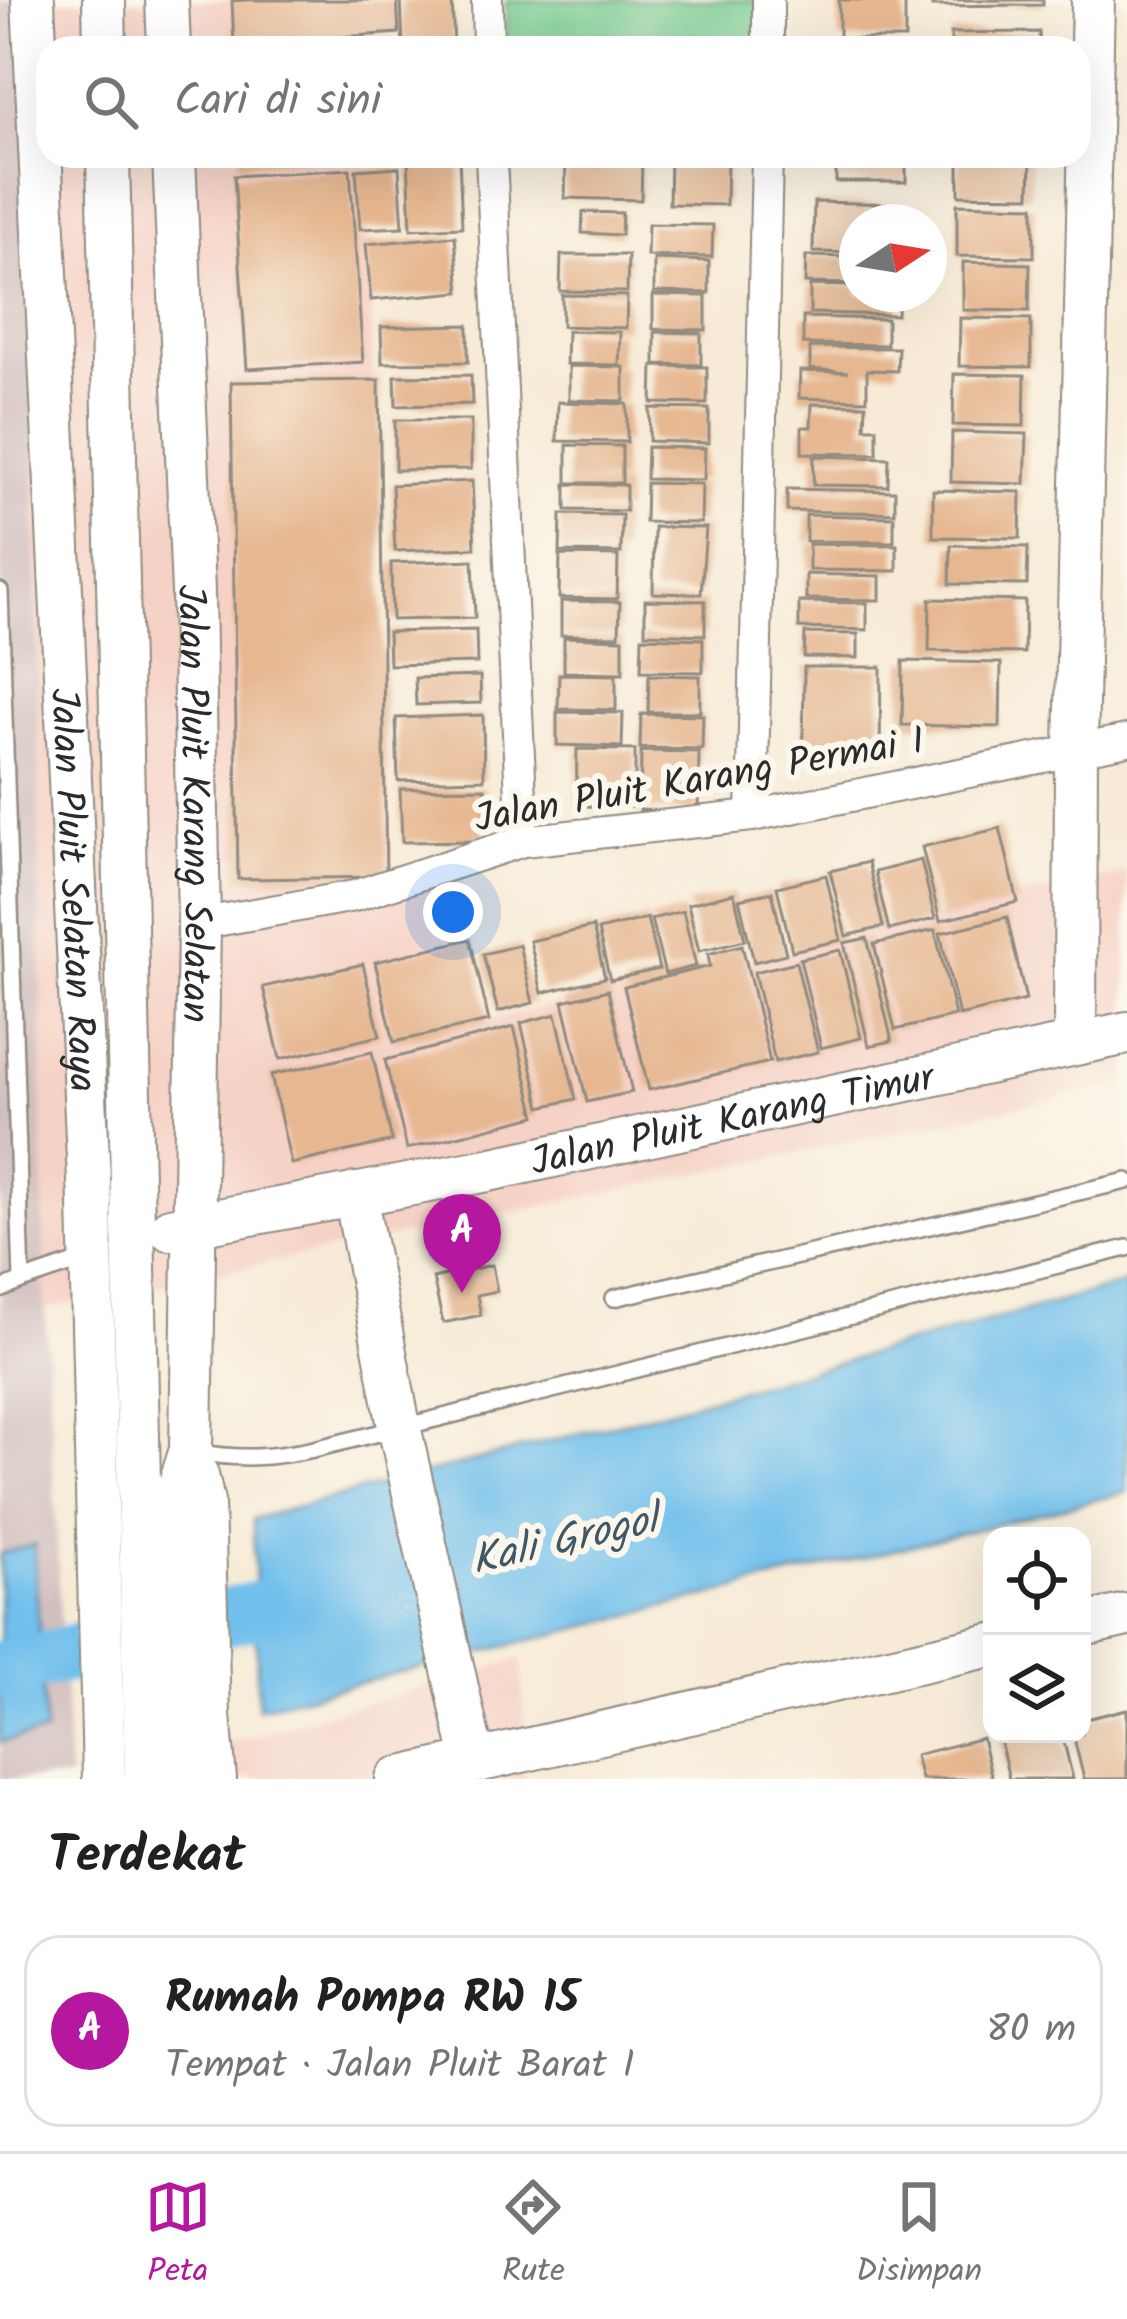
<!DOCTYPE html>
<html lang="id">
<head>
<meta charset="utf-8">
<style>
	body { margin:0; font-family:Kalam,sans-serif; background:#f6f6f6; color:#202124 }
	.controls { position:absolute; right:36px; bottom:36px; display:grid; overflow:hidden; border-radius:24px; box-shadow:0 12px 48px #0002 }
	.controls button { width:108px; height:108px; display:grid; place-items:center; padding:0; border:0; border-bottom:3px solid #e0e0e0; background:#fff; color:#202124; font:60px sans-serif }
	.compass { position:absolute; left:839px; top:204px; width:108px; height:108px; border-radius:50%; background:#fff; box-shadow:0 12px 48px #0002; rotate:78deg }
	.you { position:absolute; left:453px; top:912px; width:42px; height:42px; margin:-30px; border:9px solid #fff; border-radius:50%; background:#1a73e8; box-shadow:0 0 0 18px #1a73e833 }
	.badge { display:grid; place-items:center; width:78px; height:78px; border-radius:50%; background:#b5179e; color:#fff; font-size:39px; font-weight:700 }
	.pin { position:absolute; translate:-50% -99px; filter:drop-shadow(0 3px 6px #0008) }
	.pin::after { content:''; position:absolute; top:63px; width:42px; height:36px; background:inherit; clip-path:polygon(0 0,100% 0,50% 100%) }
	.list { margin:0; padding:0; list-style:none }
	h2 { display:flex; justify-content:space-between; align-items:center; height:156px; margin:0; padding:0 48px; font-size:51px }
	h2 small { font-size:39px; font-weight:400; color:#757577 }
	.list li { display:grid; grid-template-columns:78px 1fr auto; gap:36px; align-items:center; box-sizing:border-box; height:192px; margin:0 24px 24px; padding:0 24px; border:3px solid #e0e0e0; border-radius:36px }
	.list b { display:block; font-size:45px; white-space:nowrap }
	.list p { margin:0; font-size:39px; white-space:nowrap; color:#757577 }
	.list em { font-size:39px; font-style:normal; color:#757577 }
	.icon { flex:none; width:66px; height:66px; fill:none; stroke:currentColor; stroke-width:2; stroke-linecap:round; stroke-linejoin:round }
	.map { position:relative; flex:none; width:1127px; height:1779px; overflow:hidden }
	.search { position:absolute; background:#fff; box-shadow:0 12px 48px #0002; left:36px; right:36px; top:36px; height:132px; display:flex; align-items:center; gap:30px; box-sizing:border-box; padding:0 42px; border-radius:36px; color:#757577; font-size:45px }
	.sheet { height:372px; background:#fff }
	nav { display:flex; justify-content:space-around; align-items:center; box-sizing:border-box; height:168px; border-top:3px solid #e0e0e0; background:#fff; font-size:33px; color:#757577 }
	nav a { display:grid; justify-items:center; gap:6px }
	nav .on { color:#b5179e }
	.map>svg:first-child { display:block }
	.built { fill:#f6d1c5 }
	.industrial { fill:#d1bfbf }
	.green { fill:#76cc90; stroke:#507c5e; stroke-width:3 }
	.water { fill:#71c0ec; stroke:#4e768c; stroke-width:3 }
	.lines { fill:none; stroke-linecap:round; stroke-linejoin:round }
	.river { stroke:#71c0ec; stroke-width:57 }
	.building { fill:#e6b791 }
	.lane-casing { stroke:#918b81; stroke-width:20 }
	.street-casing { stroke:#918b81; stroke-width:34 }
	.secondary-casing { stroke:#918b81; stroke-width:46 }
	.lane { stroke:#fff; stroke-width:15 }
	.street { stroke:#fff; stroke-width:30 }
	.secondary { stroke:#fff; stroke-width:42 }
	.labels { text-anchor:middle; stroke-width:12; stroke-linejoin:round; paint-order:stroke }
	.street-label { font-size:39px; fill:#2b2b2b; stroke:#fbf7ec }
	.water-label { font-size:42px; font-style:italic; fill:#405865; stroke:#fbf7ec }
</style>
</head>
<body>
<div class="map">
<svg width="1127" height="1779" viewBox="0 0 1127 1779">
	<rect width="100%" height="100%" fill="#fbf7ec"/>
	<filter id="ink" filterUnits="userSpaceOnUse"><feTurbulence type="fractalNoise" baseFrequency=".00833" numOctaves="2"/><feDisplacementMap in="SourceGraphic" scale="24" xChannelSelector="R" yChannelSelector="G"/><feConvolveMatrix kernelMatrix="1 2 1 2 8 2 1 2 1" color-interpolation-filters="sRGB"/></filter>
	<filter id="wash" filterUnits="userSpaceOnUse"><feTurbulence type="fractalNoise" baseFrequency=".004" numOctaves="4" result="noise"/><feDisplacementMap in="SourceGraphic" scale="48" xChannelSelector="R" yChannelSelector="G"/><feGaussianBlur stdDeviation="2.7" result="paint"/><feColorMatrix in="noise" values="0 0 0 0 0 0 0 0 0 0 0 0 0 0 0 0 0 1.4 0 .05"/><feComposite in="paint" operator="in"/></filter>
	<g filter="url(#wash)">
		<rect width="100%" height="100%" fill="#f7ebd7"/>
		<g class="built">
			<path d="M28,0H360L361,48H48V156H365L392,895L463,881L489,1020L1127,873V1084L45,1309Z"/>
			<path d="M522,1659L525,1779H101Z"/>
		</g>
		<path class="industrial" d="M0,0H28L45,1309L69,1779H0Z"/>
		<path class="green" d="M506,0H768L767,48H506Z"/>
		<g class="water">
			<path d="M1127,1283V1492L258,1708L253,1519L665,1411Z"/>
			<path d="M34,1545L45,1733L0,1742V1554Z"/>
		</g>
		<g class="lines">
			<path class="river" d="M0,1670L329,1593"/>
		</g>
		<g id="blocks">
			<g class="building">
				<path d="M247,0H397L399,33L234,44L232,1Z"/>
				<path d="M401,0H452L454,48H403Z"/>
				<rect x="839" y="0" width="66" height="39"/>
				<path d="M932,0H1043V5L932,6Z"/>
				<path d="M1039,32L1040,48H951V33Z"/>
				<path d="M399,42V48H364V43Z"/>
				<path d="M238,156H314L315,160L239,164Z"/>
				<path d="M408,156H459L462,227L411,229Z"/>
				<path d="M670,156H727L726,205L669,204Z"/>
				<rect x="836" y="156" width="70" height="26"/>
				<path d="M959,156H1031L1030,196L959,195Z"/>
				<path d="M566,160L642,162L641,200L565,198Z"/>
				<path d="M399,167L403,227L360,229L356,170Z"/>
				<path d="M350,169L363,362L247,369L234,176Z"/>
				<path d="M814,202L904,204V222H857V253L813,252Z"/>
				<path d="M957,204L1034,206V257L957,256Z"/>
				<path d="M583,212L622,213L621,235L582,233Z"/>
				<path d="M648,224L713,225L712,257L647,256Z"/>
				<path d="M455,236L460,292L371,300L366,244Z"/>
				<path d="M561,255H628L627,292L560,291Z"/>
				<path d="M806,256L857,257V284L805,283Z"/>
				<path d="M654,259L709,261V293L654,292Z"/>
				<path d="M963,262L1030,264L1029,311L963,310Z"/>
				<path d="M810,285L857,286V294H898L897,315L810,313Z"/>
				<path d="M562,295L627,296L626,328L562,326Z"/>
				<path d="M653,295L706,296V330L653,329Z"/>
				<path d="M803,317L887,319V345L803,344Z"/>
				<path d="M960,318L1031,319V367L959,366Z"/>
				<path d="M468,325V362L382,363L381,327Z"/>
				<path d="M567,331L620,332L619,365L566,364Z"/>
				<path d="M655,332L701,333V365L655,364Z"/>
				<path d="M810,347L898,348L897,371L867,370V400L799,398L800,371L848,372L810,369Z"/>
				<path d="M569,366L624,367V401L569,400Z"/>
				<path d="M653,366L707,367V404L652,403Z"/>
				<path d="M954,374L1025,375L1024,426L953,425Z"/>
				<path d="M471,375L472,404L396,406L395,376Z"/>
				<path d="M379,380L386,877L238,879L231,382Z"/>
				<path d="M558,402L627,404V442L557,441Z"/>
				<path d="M812,404L866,405L865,428H877V454L802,453V427H811Z"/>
				<path d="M650,408L709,409V443L649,441Z"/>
				<path d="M395,420H471V469L395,470Z"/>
				<path d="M952,432L1027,434L1025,484L951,482Z"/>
				<path d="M567,445L622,446V483H567Z"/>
				<path d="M647,447L705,448L704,480L646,479Z"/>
				<path d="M814,456L889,458L888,486L813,485Z"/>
				<path d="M472,481L475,548L395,551L392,485Z"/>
				<path d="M646,483L702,484L701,523L645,522Z"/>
				<path d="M566,484L626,485V511L566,510Z"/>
				<path d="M787,489L895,491V513L787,511Z"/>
				<path d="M933,490L1021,492L1020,538L933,537Z"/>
				<path d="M561,514L622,515L621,553L560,552Z"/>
				<path d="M806,515L894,517V542L806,541Z"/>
				<path d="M654,527L706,528L701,594L653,593Z"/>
				<path d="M809,544L897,545V571L809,570Z"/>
				<path d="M951,545L1028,547L1027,585L950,584Z"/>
				<path d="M560,555L618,556L617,599L559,598Z"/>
				<path d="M473,560L475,618L392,620L391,563Z"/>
				<path d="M806,574L880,576V600L806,599Z"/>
				<path d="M930,599L1025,601L1024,653L929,651Z"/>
				<path d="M645,600L705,601V635L645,633Z"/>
				<path d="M561,601L620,602L619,636L561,635Z"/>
				<path d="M799,602L867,603V630L799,628Z"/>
				<path d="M476,630L477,663L389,665L388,632Z"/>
				<path d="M805,633L858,634V658L804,657Z"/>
				<path d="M564,637L623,639V673L564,672Z"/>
				<path d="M642,637L703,639V672L641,671Z"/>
				<path d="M903,661L1001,663L1000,727L902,725Z"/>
				<path d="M804,667H881L880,756L803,755Z"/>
				<path d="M559,674L616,675V710L558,709Z"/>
				<path d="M649,675L700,676V712H648Z"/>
				<path d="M480,676L481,703L416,705L415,678Z"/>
				<path d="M557,712L623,713L622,747L557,745Z"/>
				<path d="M641,714L703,715L702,749L640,748Z"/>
				<path d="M483,715L484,779L398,781L396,718Z"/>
				<path d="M577,749L635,750V807L576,806Z"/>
				<path d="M641,751L699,752L698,811L640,810Z"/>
				<path d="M485,788L486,841L402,842L400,789Z"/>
				<path d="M1000,828L1018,902L940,921L922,847Z"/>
				<path d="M921,860L935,919L889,930L875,872Z"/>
				<path d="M868,862L883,927L846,936L830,871Z"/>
				<path d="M826,875L841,940L792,951L777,887Z"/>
				<path d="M772,892L786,954L754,962L739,899Z"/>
				<path d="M734,893L745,940L699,951L688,904Z"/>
				<path d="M683,911L696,966L665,974L651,919Z"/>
				<path d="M1007,917L1026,1000L959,1016L940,933Z"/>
				<path d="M647,918L659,969L610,980L598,930Z"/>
				<path d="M593,927L605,978L542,993L530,941Z"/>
				<path d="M935,930L955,1016L895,1030L874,944Z"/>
				<path d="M867,938L892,1041L869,1046L844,943Z"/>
				<path d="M470,939L489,1021L394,1042L375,962Z"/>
				<path d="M519,945L533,1003L498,1012L483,954Z"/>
				<path d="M742,945L770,1062L649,1090L624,987L710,966L708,954Z"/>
				<path d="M840,950L861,1038L821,1048L800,959Z"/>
				<path d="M796,962L818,1052L775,1062L754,972Z"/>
				<path d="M363,964L380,1036L280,1059L263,987Z"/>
				<path d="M608,990L632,1092L587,1102L563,1001Z"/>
				<path d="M556,1014L576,1099L541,1107L521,1023Z"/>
				<path d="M514,1027L536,1116L407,1149L385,1060Z"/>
				<path d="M372,1052L392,1141L291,1164L271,1075Z"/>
				<path d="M492,1265L497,1291L477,1295L481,1315L443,1323L433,1278Z"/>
				<path d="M1127,1709V1779H1084L1073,1734H1082V1720Z"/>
				<path d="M1007,1734H1062L1073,1779H1009L999,1736Z"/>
				<path d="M982,1738L992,1779H921L915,1755Z"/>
			</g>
		</g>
	</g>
	<g filter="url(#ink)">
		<use href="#blocks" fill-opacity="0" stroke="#918b81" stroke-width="3"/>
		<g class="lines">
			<g class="lane-casing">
				<g id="lane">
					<path d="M0,591L22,1281L87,1259"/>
					<path d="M0,1290L22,1281"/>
					<path d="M614,1298L1127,1181"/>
					<path d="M196,1452C239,1460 271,1458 314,1449L1127,1248"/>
				</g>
			</g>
			<g class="street-casing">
				<g id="street">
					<path d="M487,0L488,48"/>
					<path d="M768,48V0"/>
					<path d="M491,156L523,841"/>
					<path d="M752,816L767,156"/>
					<path d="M199,924L354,896L523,841L752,816L1127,740"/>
				</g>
			</g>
			<g class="secondary-casing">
				<g id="secondary">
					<path id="s1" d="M33,0L90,1201L104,1779"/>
					<path d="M104,0L105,48"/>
					<path d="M167,0L169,48"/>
					<path d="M108,156L146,1779"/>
					<path id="s2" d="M174,156L193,592L199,924L191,1450L175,1500V1719L181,1779"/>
					<path d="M1075,1043L1076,748L1093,0"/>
					<path d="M355,1194L399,1426L473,1760"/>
					<path id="s3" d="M170,1229L488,1170L1127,1033"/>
					<path d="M197,1475L203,1502L209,1716L215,1779"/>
					<path d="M1082,1625L1127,1615"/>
					<path d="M397,1779L992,1645"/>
				</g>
			</g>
			<use href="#lane" class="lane"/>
			<use href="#street" class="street"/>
			<use href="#secondary" class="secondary"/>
		</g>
	</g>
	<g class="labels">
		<g class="street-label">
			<text transform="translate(699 778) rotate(-10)" y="14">Jalan Pluit Karang Permai I</text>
			<text dy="14" stroke="none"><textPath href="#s2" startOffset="648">Jalan Pluit Karang Selatan</textPath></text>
			<text dy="14" stroke="none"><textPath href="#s1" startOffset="891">Jalan Pluit Selatan Raya</textPath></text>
			<text dy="14" stroke="none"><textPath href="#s3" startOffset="573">Jalan Pluit Karang Timur</textPath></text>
		</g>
		<g class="water-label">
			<text transform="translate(564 1538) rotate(-13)" y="15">Kali Grogol</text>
		</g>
	</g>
</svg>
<div class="controls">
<button><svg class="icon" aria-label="locate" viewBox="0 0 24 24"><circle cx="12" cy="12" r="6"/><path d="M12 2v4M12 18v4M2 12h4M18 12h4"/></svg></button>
<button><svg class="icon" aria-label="layers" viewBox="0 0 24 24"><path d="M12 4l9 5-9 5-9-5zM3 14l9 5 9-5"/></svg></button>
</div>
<svg class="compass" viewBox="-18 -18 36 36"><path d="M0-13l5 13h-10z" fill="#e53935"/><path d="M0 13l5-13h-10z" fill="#757577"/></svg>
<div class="you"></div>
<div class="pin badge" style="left:462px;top:1293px">A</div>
<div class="search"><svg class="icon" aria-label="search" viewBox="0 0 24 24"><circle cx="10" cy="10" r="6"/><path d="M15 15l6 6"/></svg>Cari di sini</div>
</div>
<section class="sheet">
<h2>Terdekat<small></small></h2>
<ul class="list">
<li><span class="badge">A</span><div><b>Rumah Pompa RW 15</b><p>Tempat · Jalan Pluit Barat I</p></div><em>80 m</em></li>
</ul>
</section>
<nav>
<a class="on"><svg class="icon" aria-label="map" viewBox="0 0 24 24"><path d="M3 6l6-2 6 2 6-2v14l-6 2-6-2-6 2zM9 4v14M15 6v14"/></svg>Peta</a>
<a><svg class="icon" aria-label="directions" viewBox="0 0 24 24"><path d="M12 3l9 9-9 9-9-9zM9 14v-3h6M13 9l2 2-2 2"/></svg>Rute</a>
<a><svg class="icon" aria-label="saved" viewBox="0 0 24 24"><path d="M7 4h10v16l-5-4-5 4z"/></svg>Disimpan</a>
</nav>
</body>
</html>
